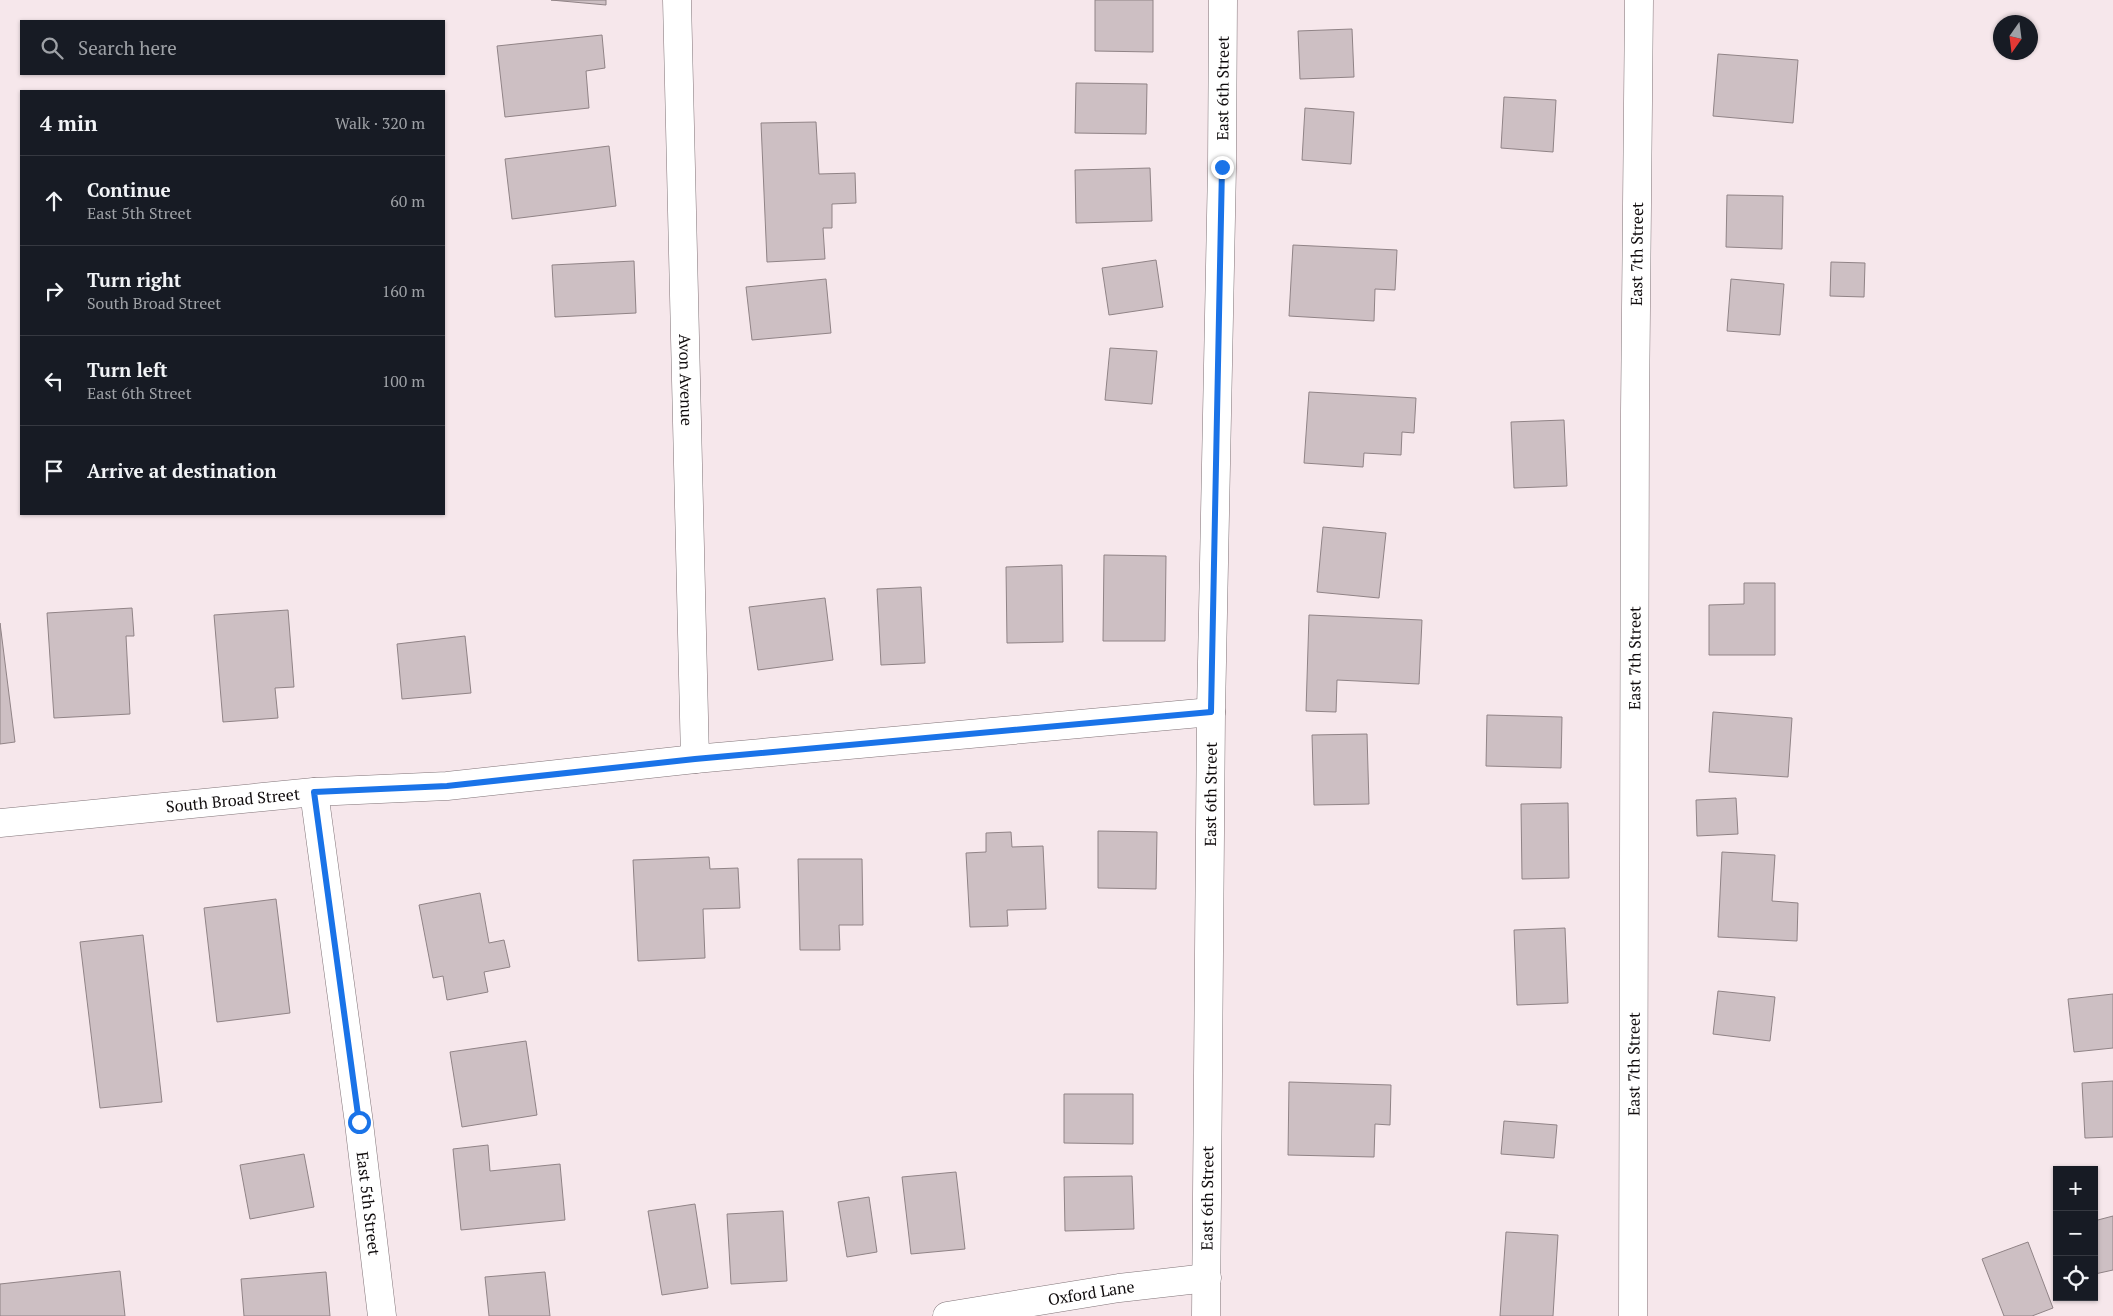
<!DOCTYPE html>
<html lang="en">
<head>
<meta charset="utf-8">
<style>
	body { margin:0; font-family:"PT Serif",serif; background:#20242c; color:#f1f3f6 }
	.controls { position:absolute; right:15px; bottom:15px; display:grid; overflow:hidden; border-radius:0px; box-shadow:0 1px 4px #0004 }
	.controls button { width:45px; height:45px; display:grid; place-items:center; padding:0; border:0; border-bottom:1px solid #363941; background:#171b24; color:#f1f3f6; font:25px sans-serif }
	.compass { position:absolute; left:1993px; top:15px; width:45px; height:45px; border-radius:50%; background:#171b24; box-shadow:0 1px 4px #0004; rotate:194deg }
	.stop { position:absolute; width:15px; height:15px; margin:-11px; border:4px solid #1a73e8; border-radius:50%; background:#fff }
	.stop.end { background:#1a73e8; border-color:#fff; box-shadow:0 1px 5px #0008 }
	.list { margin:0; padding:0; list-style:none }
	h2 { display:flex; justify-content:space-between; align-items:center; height:65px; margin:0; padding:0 20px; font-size:21px }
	h2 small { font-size:16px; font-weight:400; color:#9ea1a6 }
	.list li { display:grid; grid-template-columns:32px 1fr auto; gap:15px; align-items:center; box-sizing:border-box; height:90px; padding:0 20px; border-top:1px solid #363941 }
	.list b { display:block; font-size:19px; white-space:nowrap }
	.list p { margin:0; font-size:16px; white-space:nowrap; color:#9ea1a6 }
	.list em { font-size:16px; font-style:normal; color:#9ea1a6 }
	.icon { flex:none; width:28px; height:28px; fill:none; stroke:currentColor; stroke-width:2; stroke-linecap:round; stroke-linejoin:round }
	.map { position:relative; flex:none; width:2113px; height:1316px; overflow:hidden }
	.search { position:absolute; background:#171b24; box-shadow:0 1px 4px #0004; left:20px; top:20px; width:425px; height:55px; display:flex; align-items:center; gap:12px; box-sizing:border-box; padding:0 18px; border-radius:0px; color:#9ea1a6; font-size:19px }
	.panel { position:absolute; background:#171b24; box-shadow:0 1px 4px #0004; left:20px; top:90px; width:425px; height:425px; border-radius:0px }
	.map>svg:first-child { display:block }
	.building { fill:#cdbfc3; stroke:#908386 }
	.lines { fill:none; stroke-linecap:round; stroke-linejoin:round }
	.minor-casing { stroke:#817478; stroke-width:29 }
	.minor { stroke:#fff; stroke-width:28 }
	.route { stroke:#1a73e8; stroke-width:6 }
	.labels { text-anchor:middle; stroke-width:4.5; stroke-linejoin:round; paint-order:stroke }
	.street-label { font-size:16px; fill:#100c0d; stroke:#f6e7eb }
</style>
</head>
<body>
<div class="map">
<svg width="2113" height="1316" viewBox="0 0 2113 1316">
	<rect width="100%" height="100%" fill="#f6e7eb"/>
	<g class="building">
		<path d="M551,0H606V5Z"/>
		<path d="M1095,0H1153V52L1095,51Z"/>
		<path d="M1352,29L1354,77L1300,79L1298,31Z"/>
		<path d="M602,35L605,68L586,71L589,108L505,117L497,46Z"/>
		<path d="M1718,54L1798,60L1793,123L1713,116Z"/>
		<path d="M1076,83L1147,84L1146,134L1075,133Z"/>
		<path d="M1504,97L1556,100L1553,152L1501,148Z"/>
		<path d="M1305,108L1354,112L1351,164L1302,160Z"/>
		<path d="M816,122L819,174L855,173L856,203L832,204V228H823L825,259L767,262L761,123Z"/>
		<path d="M609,146L616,206L512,219L505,159Z"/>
		<path d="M1150,168L1152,221L1076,223L1075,170Z"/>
		<path d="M1727,195L1783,196L1782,249L1726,247Z"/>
		<path d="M1293,245L1397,250L1395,290L1375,289L1374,321L1289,316Z"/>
		<path d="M1156,260L1163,307L1109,315L1102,268Z"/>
		<path d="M634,261L636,313L555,317L552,265Z"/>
		<path d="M1831,262L1865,263L1864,297L1830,296Z"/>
		<path d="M826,279L831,333L752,340L746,287Z"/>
		<path d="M1731,279L1784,284L1780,335L1727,331Z"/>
		<path d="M1110,348L1157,351L1152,404L1105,400Z"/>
		<path d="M1309,392L1416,398L1414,433L1402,432L1401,455L1364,453L1363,467L1304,463Z"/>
		<path d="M1564,420L1567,486L1514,488L1511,422Z"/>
		<path d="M1323,527L1386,533L1379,598L1317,592Z"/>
		<path d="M1104,555L1166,556L1165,641H1103Z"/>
		<path d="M1062,565L1063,642L1007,643L1006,567Z"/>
		<path d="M1744,583H1775V655H1709V605L1744,604Z"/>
		<path d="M921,587L925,663L881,665L877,589Z"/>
		<path d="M825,598L833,660L758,670L749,607Z"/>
		<path d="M132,608L134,636H126L130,714L54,718L47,613Z"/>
		<path d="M288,610L294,687L275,688L278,718L223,722L214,615Z"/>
		<path d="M1309,615L1422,620L1419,684L1337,680L1336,712L1306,711Z"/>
		<path d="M0,623L15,742L0,744Z"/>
		<path d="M465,636L471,693L402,699L397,644Z"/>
		<path d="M1713,712L1792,718L1788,777L1709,772Z"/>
		<path d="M1487,715L1562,717L1561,768L1486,766Z"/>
		<path d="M1367,734L1369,804L1314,805L1312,735Z"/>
		<path d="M1736,798L1738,834L1697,836L1696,800Z"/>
		<path d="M1568,803L1569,878L1522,879L1521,804Z"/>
		<path d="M1098,831L1157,832L1156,889L1098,888Z"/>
		<path d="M1011,832L1012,847L1043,846L1046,909L1007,910L1008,926L970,927L966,853L986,852V833Z"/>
		<path d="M1722,852L1775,855L1772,901L1798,903L1797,941L1718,937Z"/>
		<path d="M709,857L710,869L738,868L740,908L703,909L705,958L638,961L633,860Z"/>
		<path d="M798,859H862L863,925H839L840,950H800Z"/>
		<path d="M480,893L489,943L504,940L510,967L484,972L488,992L447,1000L443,976L433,978L419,905Z"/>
		<path d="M276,899L290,1013L217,1022L204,908Z"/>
		<path d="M1565,928L1568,1003L1517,1005L1514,930Z"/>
		<path d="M143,935L162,1102L100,1108L80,942Z"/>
		<path d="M1718,991L1775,997L1770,1041L1713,1034Z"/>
		<path d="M2113,994V1048L2074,1052L2068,999Z"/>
		<path d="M526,1041L537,1115L462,1127L450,1052Z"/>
		<path d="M2113,1081V1137L2085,1138L2082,1083Z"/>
		<path d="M1289,1082L1391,1085L1390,1125L1375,1124L1374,1157L1288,1155Z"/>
		<path d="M1064,1094H1133V1144L1064,1143Z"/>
		<path d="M1504,1121L1557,1125L1554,1158L1501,1154Z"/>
		<path d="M488,1145L490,1171L560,1164L565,1220L461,1230L453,1149Z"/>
		<path d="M304,1154L314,1207L250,1219L240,1165Z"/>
		<path d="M956,1172L965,1249L911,1254L902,1177Z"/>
		<path d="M1132,1176L1134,1229L1065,1231L1064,1177Z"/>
		<path d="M869,1197L877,1252L847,1257L838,1202Z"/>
		<path d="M695,1204L708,1288L662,1295L648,1211Z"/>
		<path d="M783,1211L787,1281L731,1284L727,1214Z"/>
		<path d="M2113,1216V1270L2095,1274L2094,1221Z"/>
		<path d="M1506,1232L1558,1235L1553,1316H1500Z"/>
		<path d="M2028,1242L2053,1308L2032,1316H2004L1982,1259Z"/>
		<path d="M120,1271L125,1316H0V1284Z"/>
		<path d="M326,1272L330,1316H244L241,1279Z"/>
		<path d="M545,1272L550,1316H489L485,1277Z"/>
	</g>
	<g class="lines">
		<g class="minor-casing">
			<g id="minor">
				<path id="s1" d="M677,0L695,759"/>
				<path id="s2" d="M314,792L359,1123L382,1316"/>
				<path id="s3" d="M0,823L314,792L447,786L695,759L1211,712"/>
				<path id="s4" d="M947,1316L1119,1288L1207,1278"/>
				<path id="s5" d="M1206,1316L1211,712L1222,167L1223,0"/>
				<path id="s6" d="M1633,1316L1635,411L1639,0"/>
			</g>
		</g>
		<use href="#minor" class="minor"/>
	</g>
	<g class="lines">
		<path class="route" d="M359,1122L314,792L447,786L695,759L1211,712L1222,167"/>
	</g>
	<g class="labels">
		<g class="street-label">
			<text dy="6" stroke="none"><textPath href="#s5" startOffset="1228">East 6th Street</textPath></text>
			<text dy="6" stroke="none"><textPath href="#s6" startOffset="1062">East 7th Street</textPath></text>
			<text dy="6" stroke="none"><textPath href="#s1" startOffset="380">Avon Avenue</textPath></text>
			<text dy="6" stroke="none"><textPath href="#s6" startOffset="658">East 7th Street</textPath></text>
			<text dy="6" stroke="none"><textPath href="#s5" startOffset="522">East 6th Street</textPath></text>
			<text dy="6" stroke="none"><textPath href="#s3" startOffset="234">South Broad Street</textPath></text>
			<text dy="6" stroke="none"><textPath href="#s6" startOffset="252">East 7th Street</textPath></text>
			<text dy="6" stroke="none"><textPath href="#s5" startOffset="118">East 6th Street</textPath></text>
			<text dy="6" stroke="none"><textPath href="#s2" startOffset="415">East 5th Street</textPath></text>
			<text dy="6" stroke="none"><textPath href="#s4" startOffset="146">Oxford Lane</textPath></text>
		</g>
	</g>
</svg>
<div class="controls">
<button>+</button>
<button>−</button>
<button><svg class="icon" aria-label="locate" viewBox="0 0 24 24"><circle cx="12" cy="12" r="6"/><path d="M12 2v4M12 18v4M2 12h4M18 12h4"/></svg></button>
</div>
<svg class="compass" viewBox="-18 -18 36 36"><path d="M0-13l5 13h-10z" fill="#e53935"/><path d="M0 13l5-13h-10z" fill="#9ea1a6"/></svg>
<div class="stop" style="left:359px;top:1122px"></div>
<div class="stop end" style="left:1222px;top:167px"></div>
<div class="search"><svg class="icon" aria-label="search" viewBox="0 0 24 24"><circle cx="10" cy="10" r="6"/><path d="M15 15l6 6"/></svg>Search here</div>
<section class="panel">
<h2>4 min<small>Walk · 320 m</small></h2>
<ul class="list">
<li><svg class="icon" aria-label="ahead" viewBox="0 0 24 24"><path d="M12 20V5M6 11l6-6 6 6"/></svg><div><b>Continue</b><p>East 5th Street</p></div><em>60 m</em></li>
<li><svg class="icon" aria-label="right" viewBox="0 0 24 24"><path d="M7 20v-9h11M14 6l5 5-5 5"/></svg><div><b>Turn right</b><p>South Broad Street</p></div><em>160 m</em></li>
<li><svg class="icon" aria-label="left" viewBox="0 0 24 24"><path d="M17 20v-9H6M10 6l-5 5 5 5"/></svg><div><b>Turn left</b><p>East 6th Street</p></div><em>100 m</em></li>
<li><svg class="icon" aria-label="arrive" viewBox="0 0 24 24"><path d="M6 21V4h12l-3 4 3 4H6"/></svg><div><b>Arrive at destination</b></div></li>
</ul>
</section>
</div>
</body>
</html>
